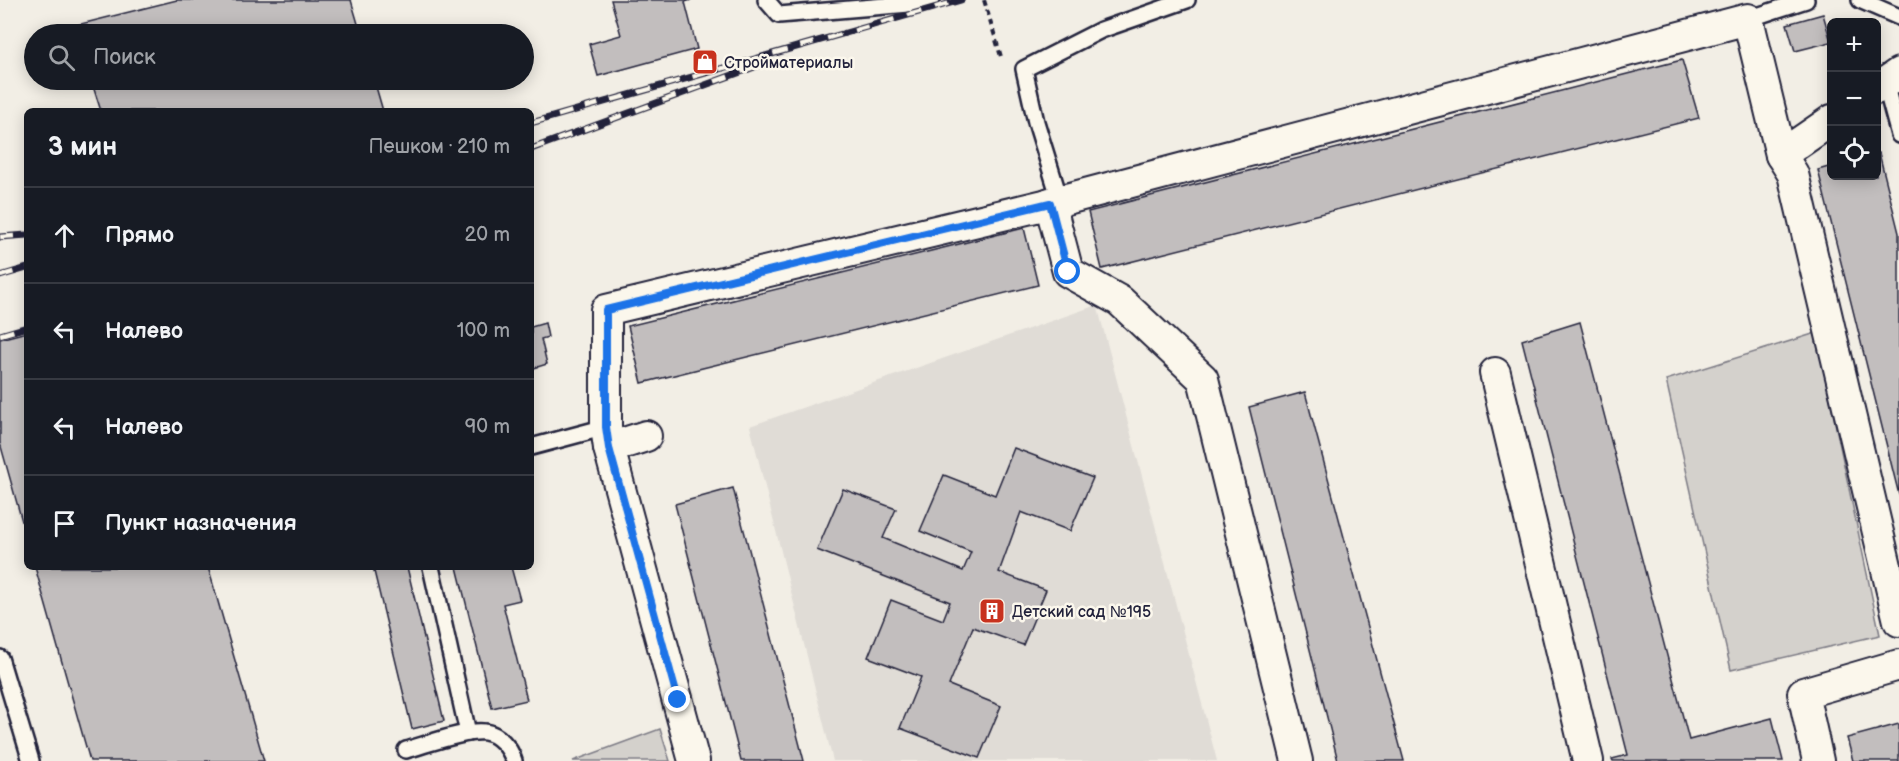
<!DOCTYPE html>
<html lang="ru">
<head>
<meta charset="utf-8">
<style>
	body { margin:0; font-family:"Balsamiq Sans",sans-serif; background:#242831; color:#f1f3f6 }
	.controls { position:absolute; right:18px; top:18px; display:grid; overflow:hidden; border-radius:9px; box-shadow:0 3px 15px #0003 }
	.controls button { width:54px; height:54px; display:grid; place-items:center; padding:0; border:0; border-bottom:2px solid #363941; background:#171b24; color:#f1f3f6; font:30px sans-serif }
	.stop { position:absolute; width:18px; height:18px; margin:-14px; border:4px solid #1a73e8; border-radius:50%; background:#fff }
	.stop.end { background:#1a73e8; border-color:#fff; box-shadow:0 2px 6px #0008 }
	.list { margin:0; padding:0; list-style:none }
	h2 { display:flex; justify-content:space-between; align-items:center; height:78px; margin:0; padding:0 24px; font-size:26px }
	h2 small { font-size:20px; font-weight:400; color:#9ea1a6 }
	.list li { display:grid; grid-template-columns:39px 1fr auto; gap:18px; align-items:center; box-sizing:border-box; height:96px; padding:0 24px; border-top:2px solid #363941 }
	.list b { display:block; font-size:22px; white-space:nowrap }
	.list em { font-size:20px; font-style:normal; color:#9ea1a6 }
	.icon { flex:none; width:33px; height:33px; fill:none; stroke:currentColor; stroke-width:2; stroke-linecap:round; stroke-linejoin:round }
	.map { position:relative; flex:none; width:1899px; height:761px; overflow:hidden }
	.search { position:absolute; background:#171b24; box-shadow:0 3px 15px #0003; left:24px; top:24px; width:510px; height:66px; display:flex; align-items:center; gap:15px; box-sizing:border-box; padding:0 21px; border-radius:33px; color:#9ea1a6; font-size:22px }
	.panel { position:absolute; background:#171b24; box-shadow:0 3px 15px #0003; left:24px; top:108px; width:510px; height:462px; border-radius:9px }
	.map>svg:first-child { display:block }
	.built { fill:#e0dcd6 }
	.green { fill:#d4d1cc; stroke:#7b7a84; stroke-width:1.5 }
	.building { fill:#c2bebe; stroke:#22223b; stroke-width:1.5 }
	.lines { fill:none; stroke-linecap:round; stroke-linejoin:round }
	.service-casing { stroke:#22223b; stroke-width:20 }
	.minor-casing { stroke:#22223b; stroke-width:34 }
	.path { stroke:#22223b; stroke-width:4; stroke-dasharray:6 4.5; stroke-linecap:butt }
	.service { stroke:#fbf7ec; stroke-width:15 }
	.minor { stroke:#fbf7ec; stroke-width:30 }
	.rail-casing { stroke:#22223b; stroke-width:7 }
	.rail { stroke:#fbf7ec; stroke-width:4.5; stroke-dasharray:14; stroke-linecap:butt }
	.route { stroke:#1a73e8; stroke-width:8 }
	.labels { text-anchor:middle; stroke-width:5; stroke-linejoin:round; paint-order:stroke }
	.poi-label { font-size:16px; fill:#22223b; stroke:#fbf7ec; text-anchor:start }
</style>
</head>
<body>
<div class="map">
<svg width="1899" height="761" viewBox="0 0 1899 761">
	<rect width="100%" height="100%" fill="#f2eee5"/>
	<filter id="ink" filterUnits="userSpaceOnUse"><feTurbulence type="fractalNoise" baseFrequency=".0167" numOctaves="2"/><feDisplacementMap in="SourceGraphic" scale="12" xChannelSelector="R" yChannelSelector="G"/><feConvolveMatrix kernelMatrix="1 2 1 2 8 2 1 2 1" color-interpolation-filters="sRGB"/></filter>
	<g filter="url(#ink)">
		<path class="built" d="M1097,305L1217,761H833L750,426Z"/>
		<g class="green">
			<path d="M1816,333L1880,635L1731,670L1666,380Z"/>
			<path d="M660,729L670,761H573Z"/>
		</g>
		<g class="building">
			<path d="M177,0H351L361,34H76L73,26Z"/>
			<path d="M611,0H691L685,2L697,49L598,76L589,44L621,35Z"/>
			<path d="M1823,14L1831,42L1795,51L1787,24Z"/>
			<path d="M1682,60L1699,118L1102,269L1088,212Z"/>
			<path d="M91,80H374L383,111H101Z"/>
			<path d="M1879,153L1899,233V495L1818,170L1832,166V176H1876V154Z"/>
			<path d="M1024,228L1038,285L642,383L628,326Z"/>
			<path d="M1580,322L1689,740L1772,718L1783,761H1613L1612,759L1628,755L1522,340Z"/>
			<path d="M545,323L548,337L541,339L547,364L531,369V327Z"/>
			<path d="M27,332V539L0,443V339Z"/>
			<path d="M1305,392L1404,761H1338L1249,407Z"/>
			<path d="M1014,448L1093,478L1070,531L1021,512L999,572L1046,590L1023,645L973,627L949,685L1001,706L979,758L900,728L921,677L868,657L891,600L943,620L950,602L817,550L843,489L896,509L883,538L963,571L971,552L920,531L944,475L995,495Z"/>
			<path d="M733,488L804,761H741L675,504Z"/>
			<path d="M35,567H208L264,761H90Z"/>
			<path d="M373,567H407L444,721L412,729Z"/>
			<path d="M457,567H511L520,600L503,604L527,700L492,708Z"/>
			<path d="M1899,724V761H1853L1847,738Z"/>
		</g>
		<g class="lines">
			<g class="service-casing">
				<g id="service">
					<path d="M766,0L779,15L921,3L932,0"/>
					<path d="M1860,0L1899,17"/>
					<path d="M1748,19L1806,0"/>
					<path d="M1885,83L1899,135"/>
					<path d="M1060,200L1036,122L1024,69L1101,30L1187,0"/>
					<path d="M531,447L606,427"/>
					<path d="M431,567L468,733"/>
					<path d="M0,658L31,761"/>
					<path d="M406,750C425,745 467,729 485,732C499,734 510,748 514,761"/>
				</g>
			</g>
			<g class="minor-casing">
				<g id="minor">
					<path d="M1876,89L1899,73"/>
					<path d="M1781,155L1793,174L1899,621"/>
					<path d="M1050,203L1068,272L1120,301L1203,379L1297,761"/>
					<path d="M1495,373L1588,761"/>
					<path d="M609,448L646,436"/>
					<path d="M694,761L609,448L606,427V310L1044,205L1748,19L1781,155L1832,120"/>
					<path d="M1818,761L1803,693L1899,665"/>
				</g>
			</g>
			<path class="path" d="M984,0L1002,60"/>
			<use href="#service" class="service"/>
			<use href="#minor" class="minor"/>
			<g class="rail-casing">
				<g id="rail">
					<path d="M531,123L961,0"/>
					<path d="M531,149L768,62"/>
					<path d="M0,237L27,235"/>
					<path d="M0,276L27,268"/>
					<path d="M0,335L27,327"/>
				</g>
			</g>
			<use href="#rail" class="rail"/>
		</g>
	</g>
	<g class="lines" filter="url(#ink)">
		<path class="route" d="M678,700L609,448L606,427V310L1050,203L1068,272"/>
	</g>
	<defs>
		<g id="shop-square" transform="scale(1.35)"><rect x="-9" y="-9" width="18" height="18" rx="4" fill="#c8321e" stroke="#fbf7ec"/><path d="M-5-2.5h2.3a2.7 3.5 0 0 1 5.4 0H5L5.5 6h-11ZM-1.5-2.5h3a1.5 2.3 0 0 0-3 0Z" fill="#fff"/></g>
		<g id="building-square" transform="scale(1.35)"><rect x="-9" y="-9" width="18" height="18" rx="4" fill="#c8321e" stroke="#fbf7ec"/><path d="M-4-6H4V6H1V3H-1V6H-4ZM-2.5-4.3h1.7v1.8h-1.7ZM.8-4.3h1.7v1.8H.8ZM-2.5-1h1.7V.8h-1.7ZM.8-1h1.7V.8H.8Z" fill="#fff"/></g>
	</defs>
	<g fill-rule="evenodd">
		<use href="#shop-square" x="705" y="62"/>
		<use href="#building-square" x="992" y="611"/>
	</g>
	<g class="labels">
		<g class="poi-label">
			<text x="724" y="68">Стройматериалы</text>
			<text x="1012" y="617">Детский сад №195</text>
		</g>
	</g>
</svg>
<div class="controls">
<button>+</button>
<button>−</button>
<button><svg class="icon" aria-label="locate" viewBox="0 0 24 24"><circle cx="12" cy="12" r="6"/><path d="M12 2v4M12 18v4M2 12h4M18 12h4"/></svg></button>
</div>
<div class="stop" style="left:1068px;top:272px"></div>
<div class="stop end" style="left:678px;top:700px"></div>
<div class="search"><svg class="icon" aria-label="search" viewBox="0 0 24 24"><circle cx="10" cy="10" r="6"/><path d="M15 15l6 6"/></svg>Поиск</div>
<section class="panel">
<h2>3 мин<small>Пешком · 210 m</small></h2>
<ul class="list">
<li><svg class="icon" aria-label="ahead" viewBox="0 0 24 24"><path d="M12 20V5M6 11l6-6 6 6"/></svg><div><b>Прямо</b></div><em>20 m</em></li>
<li><svg class="icon" aria-label="left" viewBox="0 0 24 24"><path d="M17 20v-9H6M10 6l-5 5 5 5"/></svg><div><b>Налево</b></div><em>100 m</em></li>
<li><svg class="icon" aria-label="left" viewBox="0 0 24 24"><path d="M17 20v-9H6M10 6l-5 5 5 5"/></svg><div><b>Налево</b></div><em>90 m</em></li>
<li><svg class="icon" aria-label="arrive" viewBox="0 0 24 24"><path d="M6 21V4h12l-3 4 3 4H6"/></svg><div><b>Пункт назначения</b></div></li>
</ul>
</section>
</div>
</body>
</html>
